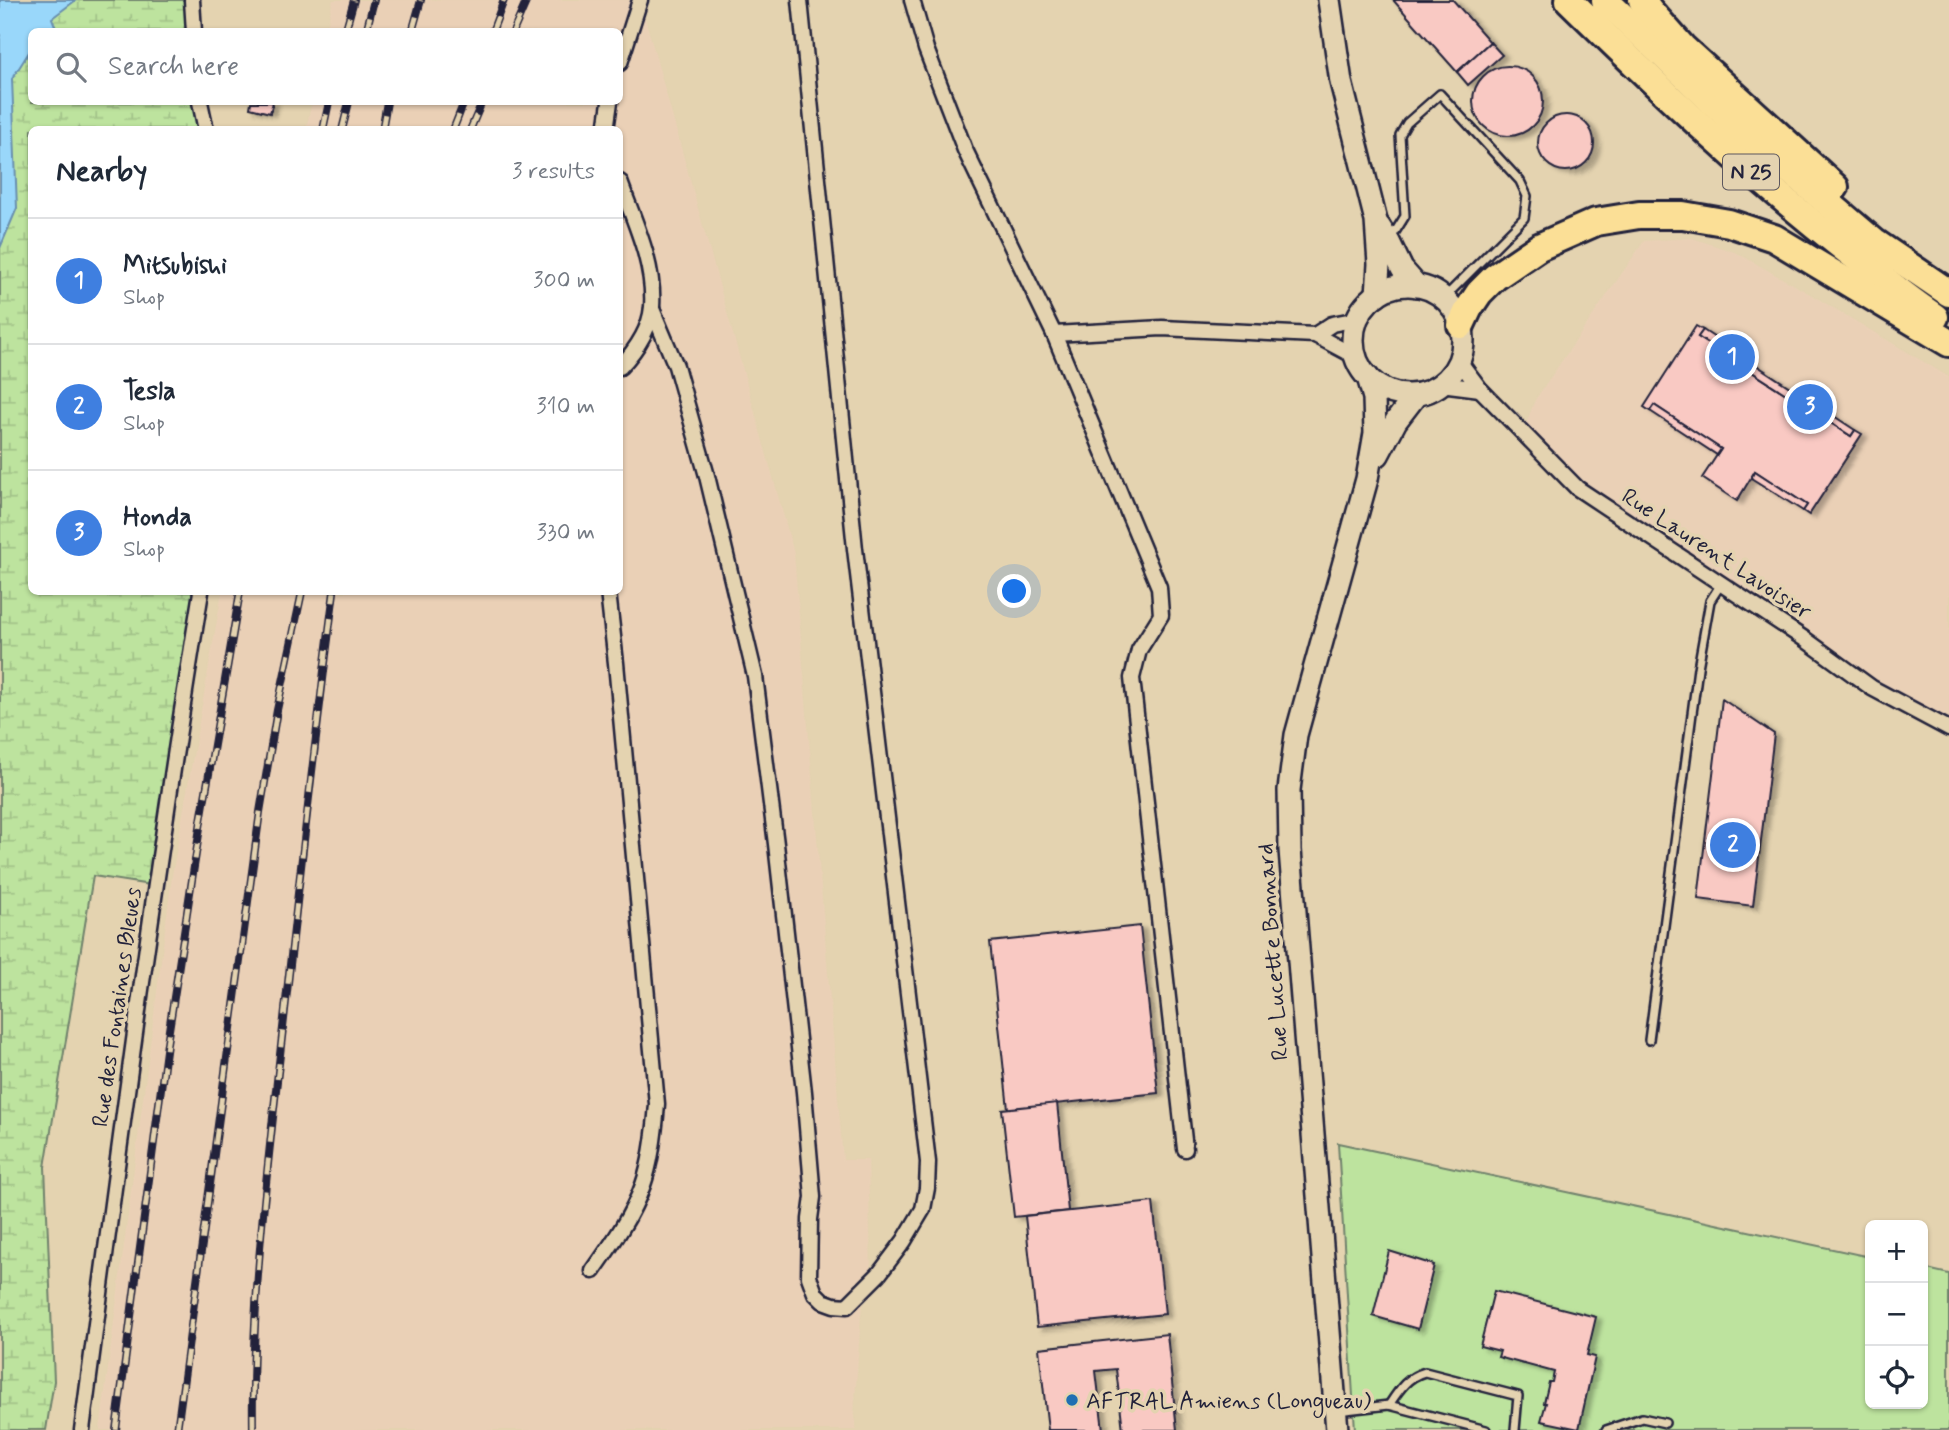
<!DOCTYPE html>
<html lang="en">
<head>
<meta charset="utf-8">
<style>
	body { margin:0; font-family:Mynerve,sans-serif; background:#f6f6f7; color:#1f2937 }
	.controls { position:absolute; right:21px; bottom:21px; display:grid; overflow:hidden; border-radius:10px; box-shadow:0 2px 5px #0004 }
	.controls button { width:63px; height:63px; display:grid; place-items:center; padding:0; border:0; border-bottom:2px solid #e0e1e3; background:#fff; color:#1f2937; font:35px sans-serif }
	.you { position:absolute; left:1015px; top:592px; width:24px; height:24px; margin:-18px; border:5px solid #fff; border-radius:50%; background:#1a73e8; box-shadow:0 0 0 10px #1a73e833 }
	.badge { display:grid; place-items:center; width:46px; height:46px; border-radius:50%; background:#1f6fb2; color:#fff; font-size:23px; font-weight:700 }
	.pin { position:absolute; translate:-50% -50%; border:4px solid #fff; box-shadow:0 2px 7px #0006 }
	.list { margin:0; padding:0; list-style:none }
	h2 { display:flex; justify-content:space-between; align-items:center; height:91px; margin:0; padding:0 28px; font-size:30px }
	h2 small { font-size:23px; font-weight:400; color:#747a83 }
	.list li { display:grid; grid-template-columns:46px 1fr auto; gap:21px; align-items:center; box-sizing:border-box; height:126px; padding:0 28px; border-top:2px solid #e0e1e3 }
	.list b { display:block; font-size:26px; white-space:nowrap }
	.list p { margin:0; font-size:23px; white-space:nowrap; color:#747a83 }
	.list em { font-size:23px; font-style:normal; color:#747a83 }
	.icon { flex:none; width:38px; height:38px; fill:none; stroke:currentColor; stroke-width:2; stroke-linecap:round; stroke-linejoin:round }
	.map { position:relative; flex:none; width:1949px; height:1430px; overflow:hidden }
	.search { position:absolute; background:#fff; box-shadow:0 2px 5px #0004; left:28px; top:28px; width:595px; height:77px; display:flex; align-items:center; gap:18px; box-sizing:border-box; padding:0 24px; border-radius:10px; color:#747a83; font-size:26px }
	.panel { position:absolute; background:#fff; box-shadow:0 2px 5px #0004; left:28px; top:126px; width:595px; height:469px; border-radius:10px }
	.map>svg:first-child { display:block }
	.built { fill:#ead0b6 }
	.grass { fill:#bde39e; stroke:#70826c; stroke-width:2 }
	.wetland { fill:url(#wetland-marsh); stroke:#70826c; stroke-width:2 }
	.water { fill:#99d7fa; stroke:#698fae; stroke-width:2 }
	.building { fill:#f9c9c3; stroke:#22223b; stroke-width:2; filter:url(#shadow) }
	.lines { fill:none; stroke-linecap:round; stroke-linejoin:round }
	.lane-casing { stroke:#22223b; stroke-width:12 }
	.street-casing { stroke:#22223b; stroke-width:19 }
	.secondary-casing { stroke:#22223b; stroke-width:26 }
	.highway-casing { stroke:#22223b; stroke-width:32 }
	.lane { stroke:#e4d3b0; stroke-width:7 }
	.street { stroke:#e4d3b0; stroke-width:14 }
	.secondary { stroke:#e4d3b0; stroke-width:21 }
	.highway { stroke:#fbdf96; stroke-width:26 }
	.rail-casing { stroke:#22223b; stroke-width:8 }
	.rail { stroke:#e4d3b0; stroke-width:5; stroke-dasharray:16; stroke-linecap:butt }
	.poi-dot { fill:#1f6fb2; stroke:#e4d3b0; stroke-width:2.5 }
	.labels { text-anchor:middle; stroke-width:7; stroke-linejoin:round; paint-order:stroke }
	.shield { fill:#e4d3b0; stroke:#5c575e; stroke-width:2 }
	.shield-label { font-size:21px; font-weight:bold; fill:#22223b }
	.street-label { font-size:23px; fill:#22223b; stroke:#e4d3b0 }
	.poi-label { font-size:23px; fill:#22223b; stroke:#e4d3b0; text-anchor:start }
</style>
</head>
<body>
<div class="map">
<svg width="1949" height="1430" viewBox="0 0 1949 1430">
	<defs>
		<pattern id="wetland-marsh" width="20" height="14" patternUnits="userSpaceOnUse" patternTransform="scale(1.75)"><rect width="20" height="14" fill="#bde39e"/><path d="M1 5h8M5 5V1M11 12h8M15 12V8" fill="none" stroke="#a2c289"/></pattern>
		<filter id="shadow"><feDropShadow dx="5.5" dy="3" stdDeviation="2" flood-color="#0004"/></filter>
	</defs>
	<rect width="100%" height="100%" fill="#e4d3b0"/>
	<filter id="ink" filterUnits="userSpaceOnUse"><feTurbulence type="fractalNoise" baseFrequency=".0143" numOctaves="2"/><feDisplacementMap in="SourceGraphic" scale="14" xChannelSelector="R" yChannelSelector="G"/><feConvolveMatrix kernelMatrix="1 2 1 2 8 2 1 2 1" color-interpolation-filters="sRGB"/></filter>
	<g filter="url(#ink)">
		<g class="built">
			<path d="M333,0H640L794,553L843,1160H868L871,1272L861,1314L854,1414L856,1430H100L172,876L222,592H620V130L306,129L312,102H620V32L326,31Z"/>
			<path d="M1692,238L1737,253L1810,294L1949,377V729L1916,713L1619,516L1523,432L1535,400L1644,241Z"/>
		</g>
		<path class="grass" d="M1338,1143L1870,1257V1404H1923V1268L1949,1274V1430H1355Z"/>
		<path class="wetland" d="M0,0H192L194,31L32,32V102H200L206,129L32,130V592H201L157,886L93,876L45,1167L54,1381L46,1430H0Z"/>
		<path class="water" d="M0,0H76L52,18L57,31L32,32L31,49L12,79L17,208L0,248Z"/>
		<g class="building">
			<path d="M1393,0H1453L1490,42L1457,72Z"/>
			<path d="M1490,42L1502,55L1468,85L1457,72Z"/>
			<circle cx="1508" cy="101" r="35"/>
			<path d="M251,102H273L270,113L250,108Z"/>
			<circle cx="1566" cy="143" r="28"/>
			<path d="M1696,326L1703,330L1698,337L1851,436L1855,430L1862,434L1809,515L1803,511L1807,505L1755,471L1737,501L1702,478L1721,449L1654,405L1650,411L1644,407Z"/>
			<path d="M1703,330L1855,430L1851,436L1698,337Z"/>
			<path d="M1654,405L1721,449L1717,455L1650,411Z"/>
			<path d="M1755,471L1807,505L1803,511L1751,478Z"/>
			<path d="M1722,699L1774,734L1753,906L1698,899Z"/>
			<path d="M1140,926L1158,1093L1008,1109L990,942Z"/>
			<path d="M1057,1103L1068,1211L1014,1217L1002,1109Z"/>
			<path d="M1153,1202L1165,1314L1037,1327L1025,1216Z"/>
			<path d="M1389,1251L1434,1265L1418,1329L1373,1316Z"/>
			<path d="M1494,1291L1596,1317L1587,1355L1595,1357L1579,1429L1541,1421L1546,1403H1544L1549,1382H1552L1554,1372L1498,1357L1500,1351L1480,1346Z"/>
			<path d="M1167,1334L1177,1430H1123L1116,1369L1096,1371L1103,1430H1048L1039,1348Z"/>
		</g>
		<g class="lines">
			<g class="lane-casing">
				<g id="lane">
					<path d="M1390,240L1405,216L1400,135L1407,123L1440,94L1520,181L1527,196L1524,218L1444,298"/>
					<path d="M1649,1040L1698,668L1710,601L1721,584"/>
					<path d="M1389,1405C1399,1390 1407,1377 1425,1372L1518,1396L1515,1430"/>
					<path d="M1337,1411L1389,1405L1486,1430"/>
					<path d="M1606,1430L1642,1418L1665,1423"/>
				</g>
			</g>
			<g class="street-casing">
				<g id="street">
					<path d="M192,0L194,32"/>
					<path d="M912,0L926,49L965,150L1054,334L1159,587L1161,615L1139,650L1132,678L1185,1149"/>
					<path d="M620,63L640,0"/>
					<path d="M200,102L206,130"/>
					<path d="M606,130L610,102"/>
					<path d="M620,182C634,221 655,264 652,307C650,329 635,351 620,367"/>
					<path d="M652,309L676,366L707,476L755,676L776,844L804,1092L813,1197L810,1219L809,1277L815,1293L823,1301L834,1305L847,1306L879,1274L904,1241L923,1209L927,1188L928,1162L855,549L800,0"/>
					<path d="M1054,334L1162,328L1315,335L1356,357"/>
					<path d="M1315,335L1332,324L1358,319"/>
					<path d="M1459,361L1480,389L1577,488L1806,640L1872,688L1949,729"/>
					<path d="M1441,384L1480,389"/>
					<path d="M593,1271C612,1244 632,1216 643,1185C652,1160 655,1130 657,1104L616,663L608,592"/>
					<path d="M82,1430C119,1150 155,870 201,592"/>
				</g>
			</g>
			<g class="secondary-casing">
				<g id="secondary">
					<path d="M1329,0L1341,82L1376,221L1379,264L1377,295"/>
					<path d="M1379,226L1389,242L1402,269L1417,286"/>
					<circle cx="1408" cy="340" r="55"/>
					<path d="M1378,455L1396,421L1416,395"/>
					<path d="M1337,1430L1290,850L1289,790L1296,735L1367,479L1375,433L1374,398L1368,377"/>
				</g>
			</g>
			<g class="highway-casing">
				<g id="highway">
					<path d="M1569,0C1664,93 1760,185 1867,266C1889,283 1911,301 1935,317"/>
					<path d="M1605,0L1741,129L1874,242L1949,293"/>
					<path d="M1642,0L1650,11L1682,47L1835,187"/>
					<path d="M1461,325L1469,308L1479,293L1495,277L1539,247L1596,222L1639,215H1683L1729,223L1774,238L1949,343"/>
				</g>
			</g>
			<use href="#lane" class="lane"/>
			<use href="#street" class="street"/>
			<use href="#secondary" class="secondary"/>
			<use href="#highway" class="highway"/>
			<g class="rail-casing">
				<g id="rail">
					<path d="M345,32L354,0"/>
					<path d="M366,32L374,0"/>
					<path d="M412,32L421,0"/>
					<path d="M492,32L504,0"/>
					<path d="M513,32L527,0"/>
					<path d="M323,130L329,102"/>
					<path d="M342,130L349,102"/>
					<path d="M382,130L387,102"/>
					<path d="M453,130L464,102"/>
					<path d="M470,130L482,102"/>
					<path d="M116,1430L167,1043L201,821L240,592"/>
					<path d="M177,1430L260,812L277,710L302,592"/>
					<path d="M253,1430C251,1296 268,1162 283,1028C299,883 315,737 334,592"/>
				</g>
			</g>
			<use href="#rail" class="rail"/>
		</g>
	</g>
	<circle class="poi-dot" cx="1072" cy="1400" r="7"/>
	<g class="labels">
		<rect class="shield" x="1723" y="154.5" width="56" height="35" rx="5"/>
		<g class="shield-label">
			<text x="1751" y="179">N 25</text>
		</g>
		<g class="street-label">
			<text transform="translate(1717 553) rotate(33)" y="8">Rue Laurent Lavoisier</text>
			<text transform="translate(1272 952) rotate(-94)" y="8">Rue Lucette Bonnard</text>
			<text transform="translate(116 1007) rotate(-82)" y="8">Rue des Fontaines Bleues</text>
		</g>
		<g class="poi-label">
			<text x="1086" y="1408">AFTRAL Amiens (Longueau)</text>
		</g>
	</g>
</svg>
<div class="controls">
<button>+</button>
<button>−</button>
<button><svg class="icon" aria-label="locate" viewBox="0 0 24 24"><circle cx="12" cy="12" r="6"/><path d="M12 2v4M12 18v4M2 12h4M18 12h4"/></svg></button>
</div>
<div class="you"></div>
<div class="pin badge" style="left:1732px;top:357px;background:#3f7fe0">1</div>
<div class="pin badge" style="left:1733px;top:845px;background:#3f7fe0">2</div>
<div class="pin badge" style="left:1810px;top:407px;background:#3f7fe0">3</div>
<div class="search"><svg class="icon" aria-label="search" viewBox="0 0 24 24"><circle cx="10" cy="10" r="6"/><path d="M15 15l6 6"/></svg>Search here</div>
<section class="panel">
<h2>Nearby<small>3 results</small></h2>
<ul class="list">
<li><span class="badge" style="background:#3f7fe0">1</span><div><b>Mitsubishi</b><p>Shop</p></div><em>300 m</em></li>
<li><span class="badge" style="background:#3f7fe0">2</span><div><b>Tesla</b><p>Shop</p></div><em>310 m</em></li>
<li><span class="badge" style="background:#3f7fe0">3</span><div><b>Honda</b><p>Shop</p></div><em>330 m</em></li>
</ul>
</section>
</div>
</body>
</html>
